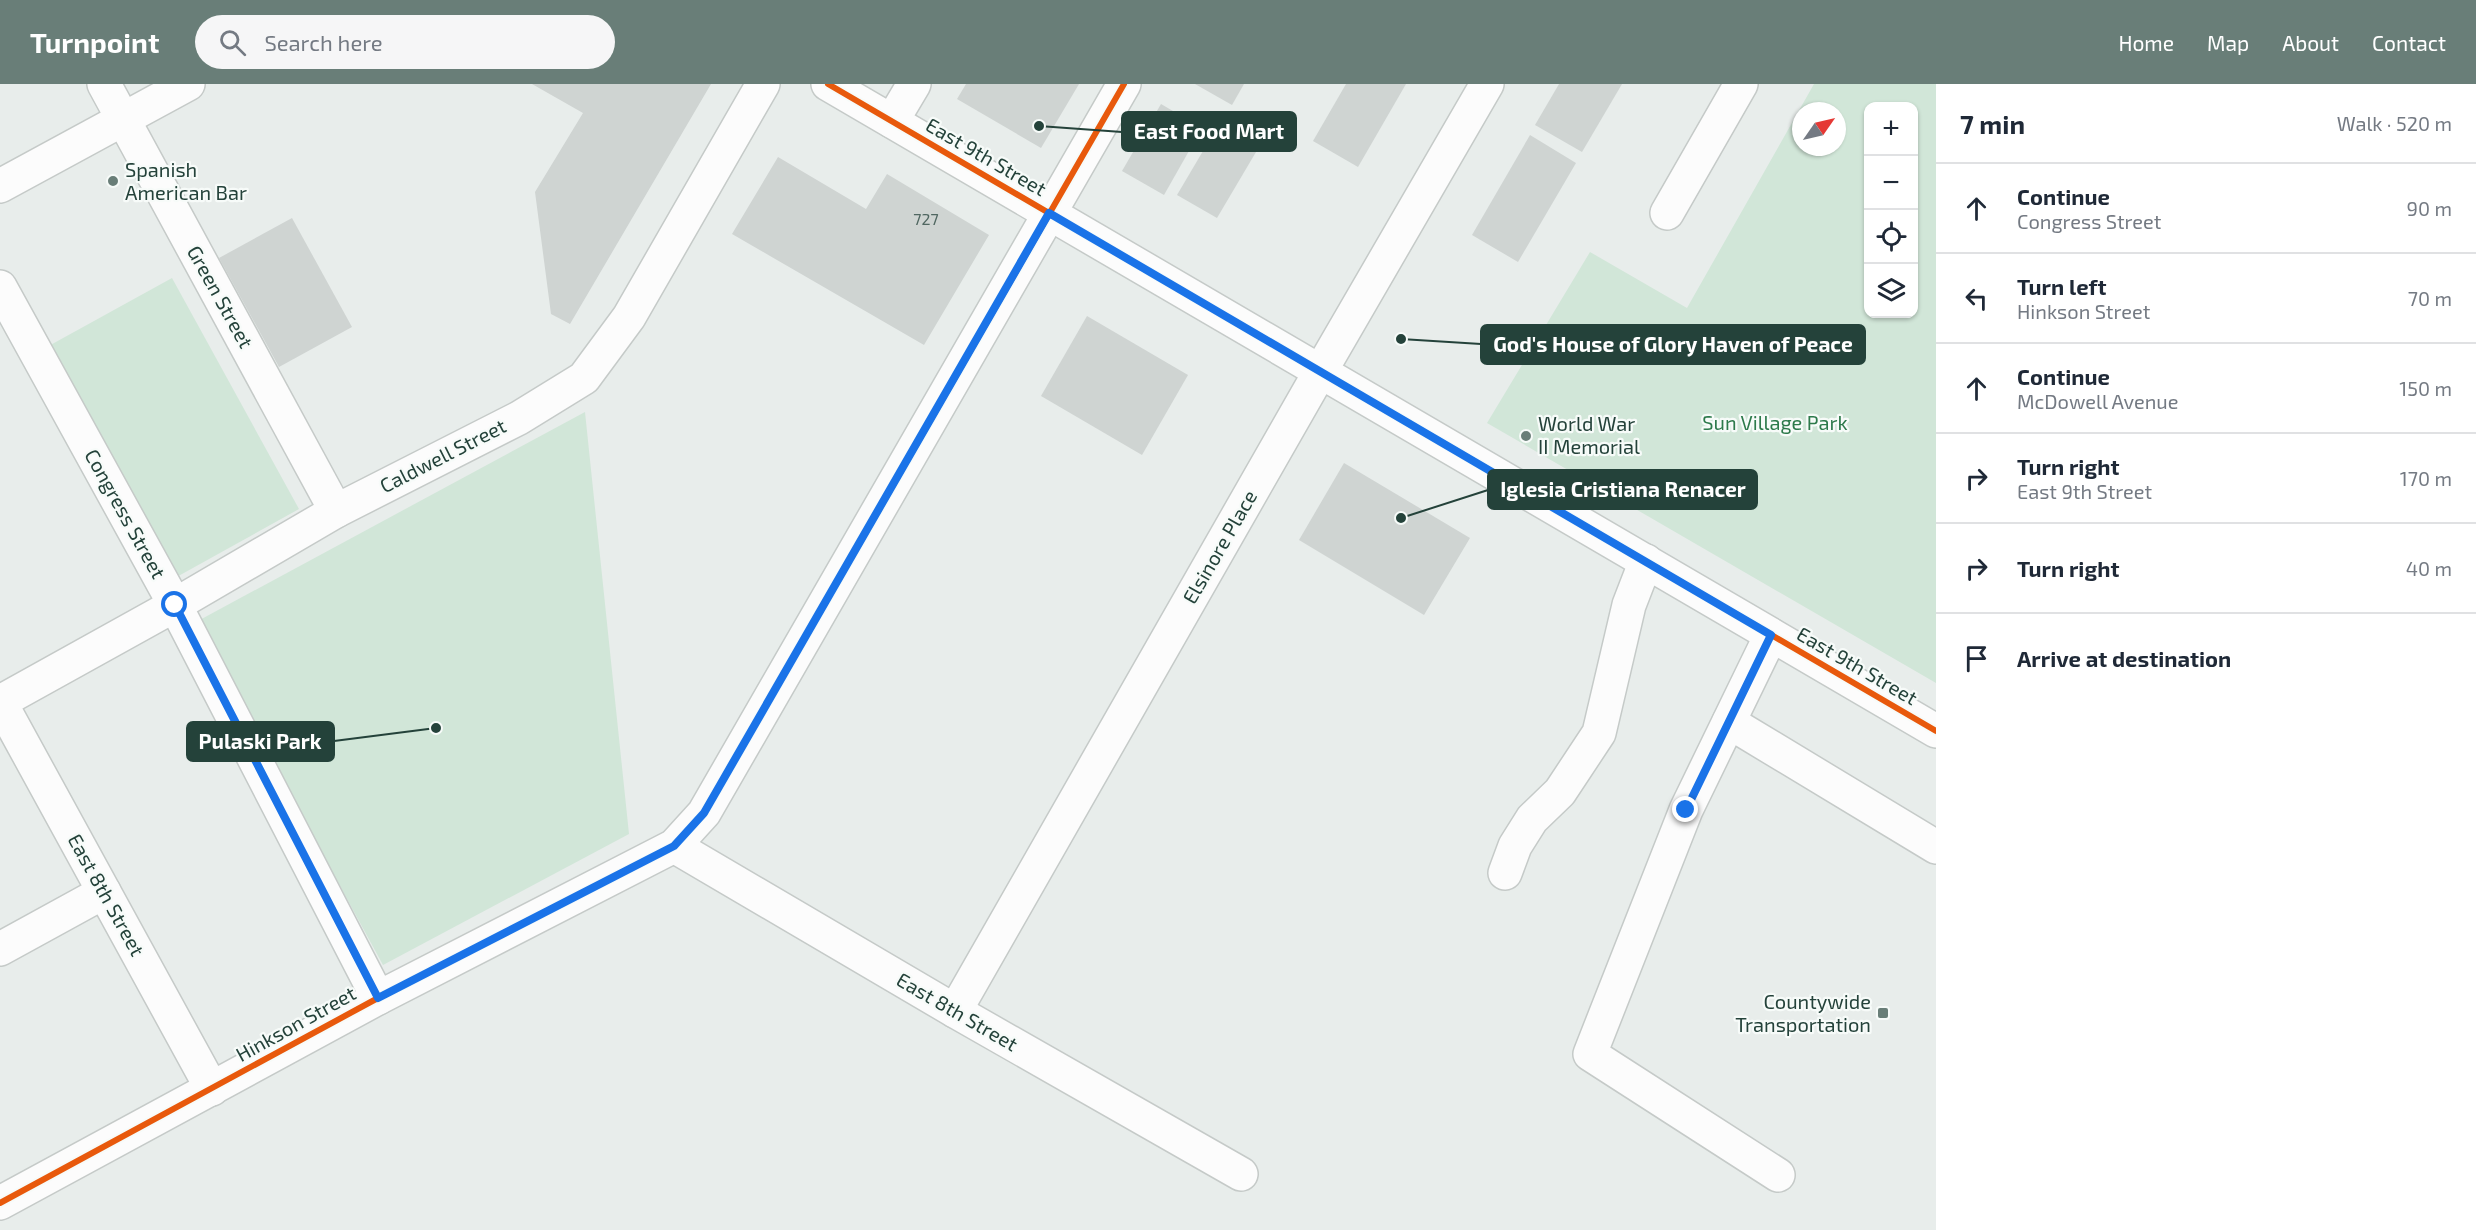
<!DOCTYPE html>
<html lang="en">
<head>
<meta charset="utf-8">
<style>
	body { margin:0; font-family:"Exo 2",sans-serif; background:#f6f6f7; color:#1f2937 }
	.controls { position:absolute; right:18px; top:18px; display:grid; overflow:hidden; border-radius:12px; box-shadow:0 2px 4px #0004 }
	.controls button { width:54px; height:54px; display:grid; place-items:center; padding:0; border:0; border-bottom:2px solid #e0e1e3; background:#fff; color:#1f2937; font:30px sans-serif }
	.compass { position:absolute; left:1792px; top:18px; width:54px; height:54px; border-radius:50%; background:#fff; box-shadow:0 2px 4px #0004; rotate:56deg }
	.stop { position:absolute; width:18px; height:18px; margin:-14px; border:4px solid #1a73e8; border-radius:50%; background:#fff }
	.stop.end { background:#1a73e8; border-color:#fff; box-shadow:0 2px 6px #0008 }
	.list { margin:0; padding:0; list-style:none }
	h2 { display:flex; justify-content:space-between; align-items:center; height:78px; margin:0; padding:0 24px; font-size:26px }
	h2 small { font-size:20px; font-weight:400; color:#747a83 }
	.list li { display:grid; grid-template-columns:39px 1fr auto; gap:18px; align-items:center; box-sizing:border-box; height:90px; padding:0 24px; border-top:2px solid #e0e1e3 }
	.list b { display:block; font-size:22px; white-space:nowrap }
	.list p { margin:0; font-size:20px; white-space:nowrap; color:#747a83 }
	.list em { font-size:20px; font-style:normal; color:#747a83 }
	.icon { flex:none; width:33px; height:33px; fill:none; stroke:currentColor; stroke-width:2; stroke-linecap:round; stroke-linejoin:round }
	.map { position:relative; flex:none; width:1936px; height:1146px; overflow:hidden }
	header { display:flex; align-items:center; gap:36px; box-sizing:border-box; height:84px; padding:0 30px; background:#697e78; color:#fff }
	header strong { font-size:28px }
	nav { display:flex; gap:33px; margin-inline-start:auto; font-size:21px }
	.search { width:420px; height:54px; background:#f6f6f7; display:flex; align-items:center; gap:15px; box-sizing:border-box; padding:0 21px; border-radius:33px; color:#747a83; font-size:22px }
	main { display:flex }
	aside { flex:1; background:#fff }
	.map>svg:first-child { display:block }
	.green { fill:#d1e6d8; fill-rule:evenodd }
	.building { fill:#cfd4d2 }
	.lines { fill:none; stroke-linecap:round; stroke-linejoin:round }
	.minor-casing { stroke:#c5cac8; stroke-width:36 }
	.minor { stroke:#fcfcfc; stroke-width:33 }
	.cycleway-casing { stroke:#f7fbf9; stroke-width:10 }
	.cycleway { stroke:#e8590c; stroke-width:6 }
	.route { stroke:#1a73e8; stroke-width:8 }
	.poi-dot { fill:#697e78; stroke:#f7fbf9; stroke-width:2 }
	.labels { text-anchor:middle; stroke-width:4.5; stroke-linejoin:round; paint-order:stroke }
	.number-label { font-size:16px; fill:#506761 }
	.street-label { font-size:20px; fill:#24423a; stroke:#f7fbf9 }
	.poi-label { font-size:20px; fill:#24423a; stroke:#f7fbf9; text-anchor:start }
	.park-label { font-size:20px; fill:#2d7a4b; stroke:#f7fbf9 }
	.leader { fill:none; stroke:#24423a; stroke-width:2 }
	.callout-dot { fill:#24423a; stroke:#f7fbf9; stroke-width:2 }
	.callout { fill:#24423a; stroke:#24423a; stroke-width:2 }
	.callout-label { font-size:21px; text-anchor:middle; font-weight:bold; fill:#fff }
</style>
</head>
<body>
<header>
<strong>Turnpoint</strong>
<div class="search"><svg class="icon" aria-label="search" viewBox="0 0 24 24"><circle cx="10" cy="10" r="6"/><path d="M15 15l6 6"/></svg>Search here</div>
<nav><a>Home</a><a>Map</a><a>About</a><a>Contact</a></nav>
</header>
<main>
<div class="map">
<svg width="1936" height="1146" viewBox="0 0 1936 1146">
	<rect width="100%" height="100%" fill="#e8edeb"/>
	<g class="green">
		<path d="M1814,0H1936V599L1487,339L1590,168L1687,224ZM1914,22V230H1868V22ZM1801,27H1837V63H1801Z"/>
		<path d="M172,194L299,425L173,495L45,264Z"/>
		<path d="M585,328L629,750L383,881L196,538Z"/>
	</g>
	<g class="building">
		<path d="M532,0H711L570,240L551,230L535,108L583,29Z"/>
		<path d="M966,0H1079L1041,64L957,15Z"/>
		<path d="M1195,0H1244L1232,21Z"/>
		<path d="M1346,0H1406L1358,83L1313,57Z"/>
		<path d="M1559,0H1622L1582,68L1535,41Z"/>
		<path d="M1161,20L1202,44L1164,111L1122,87Z"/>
		<path d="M1216,45L1256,68L1217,134L1177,111Z"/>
		<path d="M1530,51L1576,79L1518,178L1472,151Z"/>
		<path d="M778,73L866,125L887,90L989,151L924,261L732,150Z"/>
		<path d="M292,134L352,243L279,283L219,174Z"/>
		<path d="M1087,232L1188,291L1142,371L1041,312Z"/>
		<path d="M1344,379L1470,454L1424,531L1299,456Z"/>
	</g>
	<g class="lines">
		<g class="minor-casing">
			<g id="minor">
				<path d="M104,0L336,427"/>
				<path d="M828,0L1936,647"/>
				<path d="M892,37L914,0"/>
				<path d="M0,102L188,0"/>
				<path d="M1667,129L1741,0"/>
				<path d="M0,203L175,521L378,914"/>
				<path d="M1771,551L1686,726L1590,970L1778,1091"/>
				<path d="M0,618L175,521L336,427L519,334L584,294L629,233L763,0"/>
				<path d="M0,618L212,1005"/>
				<path d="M1729,638L1936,763"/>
				<path d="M674,762L955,927L1241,1090"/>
				<path d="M1505,789L1515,762L1532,735L1560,708L1599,649L1629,521L1646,477"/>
				<path d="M0,865L104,808"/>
				<path d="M955,927L1320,288L1487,0"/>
				<path d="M0,1119L378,914L674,762L704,729L1124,0"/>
			</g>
		</g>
		<use href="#minor" class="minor"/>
		<g class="cycleway-casing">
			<g id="cycleway">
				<path d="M828,0L1936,647"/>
				<path d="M0,1119L378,914L674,762L704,729L1124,0"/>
			</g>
		</g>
		<use href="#cycleway" class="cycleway"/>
	</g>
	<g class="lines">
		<path class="route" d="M175,521L378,914L674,762L704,729L1049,129L1771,551L1686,726"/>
	</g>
	<g class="poi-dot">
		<circle cx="113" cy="97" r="6"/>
		<circle cx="1526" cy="352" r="6"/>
		<rect x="1877" y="923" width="12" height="12" rx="3"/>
	</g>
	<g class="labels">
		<g class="number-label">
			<text x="926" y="141">727</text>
		</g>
		<g class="street-label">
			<text transform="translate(986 73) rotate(30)" y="7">East 9th Street</text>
			<text transform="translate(220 213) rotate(61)" y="7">Green Street</text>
			<text transform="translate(443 372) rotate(-27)" y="7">Caldwell Street</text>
			<text transform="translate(125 430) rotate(61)" y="7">Congress Street</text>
			<text transform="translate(1220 463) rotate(-60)" y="7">Elsinore Place</text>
			<text transform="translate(1857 582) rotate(30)" y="7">East 9th Street</text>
			<text transform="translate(106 811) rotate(61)" y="7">East 8th Street</text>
			<text transform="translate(957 928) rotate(30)" y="7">East 8th Street</text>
			<text transform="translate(296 940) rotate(-29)" y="7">Hinkson Street</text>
		</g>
		<g class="poi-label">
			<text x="125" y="93">Spanish<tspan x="125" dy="23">American Bar</tspan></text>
			<text x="1538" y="347">World War<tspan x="1538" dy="23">II Memorial</tspan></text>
			<text x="1871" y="925" text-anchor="end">Countywide<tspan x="1871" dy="23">Transportation</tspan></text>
		</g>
		<g class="park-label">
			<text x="1775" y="346">Sun Village Park</text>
		</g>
	</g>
	<path class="leader" d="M1039 42L1122 48M1401 255L1481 260M1401 434L1488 406M436 644L334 657"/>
	<g class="callout-dot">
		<circle cx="1039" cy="42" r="6"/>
		<circle cx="1401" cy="255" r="6"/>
		<circle cx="1401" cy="434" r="6"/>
		<circle cx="436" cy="644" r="6"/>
	</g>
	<g class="callout">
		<rect x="1122" y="28" width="174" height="39" rx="6"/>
		<rect x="1481" y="241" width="384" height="39" rx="6"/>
		<rect x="1488" y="386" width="269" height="39" rx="6"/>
		<rect x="187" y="638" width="147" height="39" rx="6"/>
	</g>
	<g class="callout-label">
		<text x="1209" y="55">East Food Mart</text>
		<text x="1673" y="268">God's House of Glory Haven of Peace</text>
		<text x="1623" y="413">Iglesia Cristiana Renacer</text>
		<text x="260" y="665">Pulaski Park</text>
	</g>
</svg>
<div class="controls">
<button>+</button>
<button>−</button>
<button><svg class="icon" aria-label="locate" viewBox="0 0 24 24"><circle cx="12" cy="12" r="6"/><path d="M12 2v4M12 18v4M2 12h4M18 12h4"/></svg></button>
<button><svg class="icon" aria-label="layers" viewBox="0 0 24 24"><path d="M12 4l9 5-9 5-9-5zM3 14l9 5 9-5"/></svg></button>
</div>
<svg class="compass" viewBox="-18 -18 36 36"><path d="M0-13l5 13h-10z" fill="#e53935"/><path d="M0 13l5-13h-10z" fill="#747a83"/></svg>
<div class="stop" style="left:175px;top:521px"></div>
<div class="stop end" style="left:1686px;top:726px"></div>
</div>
<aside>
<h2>7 min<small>Walk · 520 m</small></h2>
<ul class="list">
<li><svg class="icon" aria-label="ahead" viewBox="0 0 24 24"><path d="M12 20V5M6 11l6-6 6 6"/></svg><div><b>Continue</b><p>Congress Street</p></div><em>90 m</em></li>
<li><svg class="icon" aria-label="left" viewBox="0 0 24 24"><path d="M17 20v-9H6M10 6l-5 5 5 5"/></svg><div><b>Turn left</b><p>Hinkson Street</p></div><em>70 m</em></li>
<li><svg class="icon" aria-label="ahead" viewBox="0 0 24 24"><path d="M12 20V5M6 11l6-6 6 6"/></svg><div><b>Continue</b><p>McDowell Avenue</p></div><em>150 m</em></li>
<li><svg class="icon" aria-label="right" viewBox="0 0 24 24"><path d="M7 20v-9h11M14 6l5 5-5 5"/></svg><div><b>Turn right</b><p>East 9th Street</p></div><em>170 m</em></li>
<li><svg class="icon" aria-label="right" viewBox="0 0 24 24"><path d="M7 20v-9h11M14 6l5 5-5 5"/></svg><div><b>Turn right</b></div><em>40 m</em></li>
<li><svg class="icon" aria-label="arrive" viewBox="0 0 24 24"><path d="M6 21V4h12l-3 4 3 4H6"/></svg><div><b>Arrive at destination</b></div></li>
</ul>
</aside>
</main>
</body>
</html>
